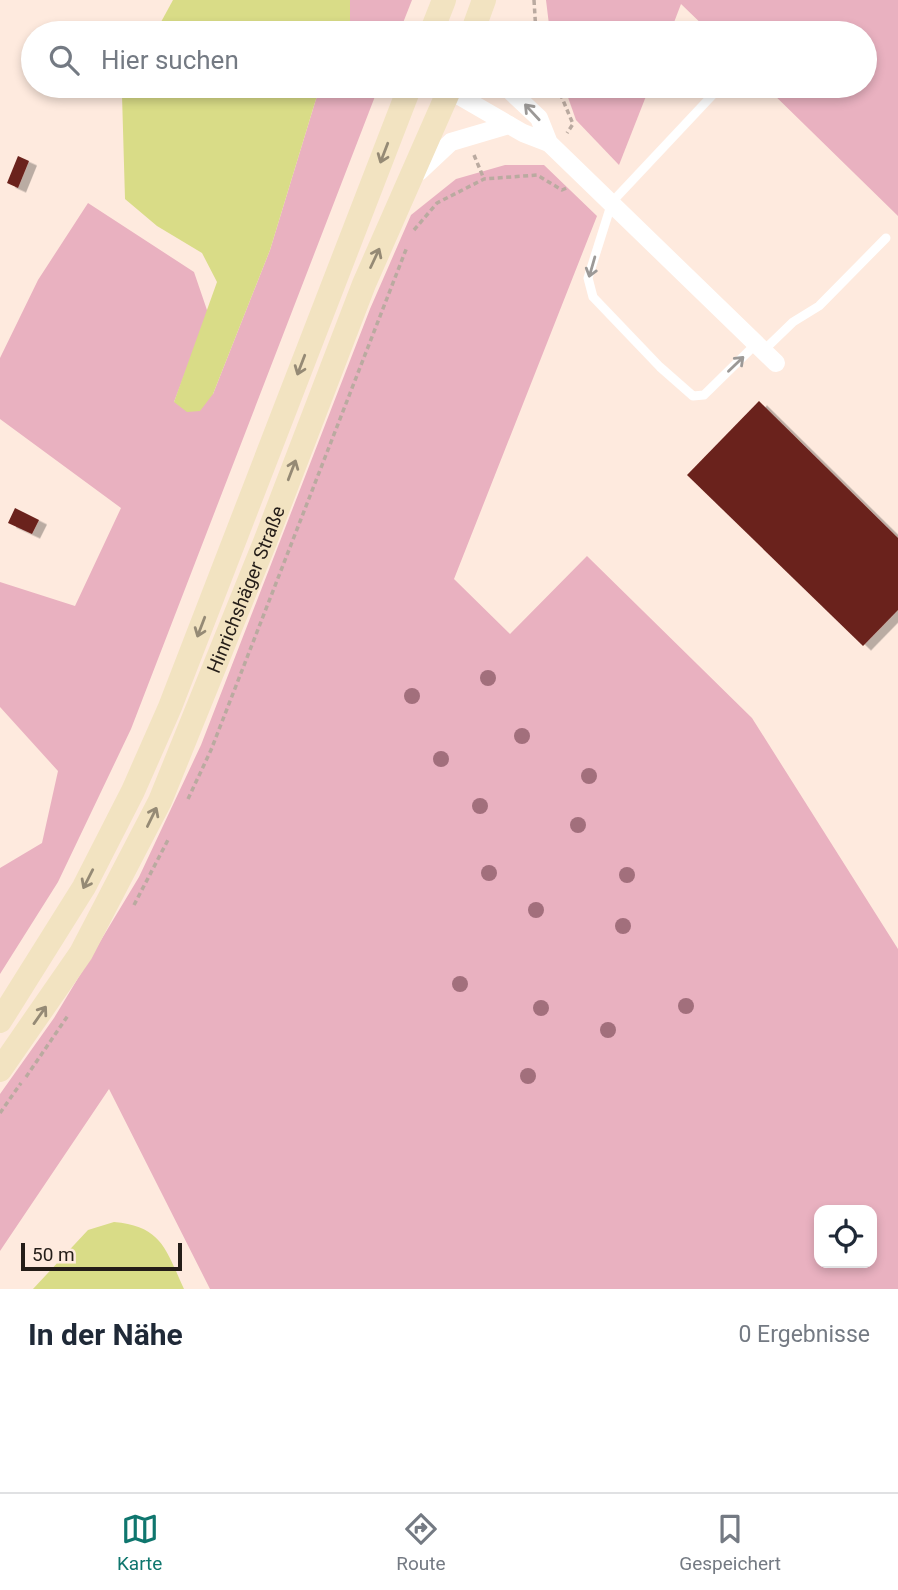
<!DOCTYPE html>
<html lang="de">
<head>
<meta charset="utf-8">
<style>
	body { margin:0; font-family:Roboto,sans-serif; background:#f2f2f3; color:#1f2937 }
	.controls { position:absolute; right:21px; bottom:21px; display:grid; overflow:hidden; border-radius:14px; box-shadow:0 4px 10px #0003 }
	.controls button { width:63px; height:63px; display:grid; place-items:center; padding:0; border:0; border-bottom:2px solid #e0e1e3; background:#fff; color:#1f2937; font:35px sans-serif }
	.scale { position:absolute; left:21px; bottom:18px; width:161px; box-sizing:border-box; padding-left:7px; border:4px solid #241d18; border-top:0; font-size:19px; line-height:24px; white-space:nowrap; color:#241d18; -webkit-text-stroke:5px #feeade; paint-order:stroke }
	.list { margin:0; padding:0; list-style:none }
	h2 { display:flex; justify-content:space-between; align-items:center; height:91px; margin:0; padding:0 28px; font-size:30px }
	h2 small { font-size:23px; font-weight:400; color:#747a83 }
	.icon { flex:none; width:38px; height:38px; fill:none; stroke:currentColor; stroke-width:2; stroke-linecap:round; stroke-linejoin:round }
	.map { position:relative; flex:none; width:898px; height:1289px; overflow:hidden }
	.search { position:absolute; background:#fff; box-shadow:0 4px 10px #0003; left:21px; right:21px; top:21px; height:77px; display:flex; align-items:center; gap:18px; box-sizing:border-box; padding:0 24px; border-radius:38px; color:#747a83; font-size:26px }
	.sheet { height:203px; background:#fff }
	nav { display:flex; justify-content:space-around; align-items:center; box-sizing:border-box; height:98px; border-top:2px solid #e0e1e3; background:#fff; font-size:19px; color:#747a83 }
	nav a { display:grid; justify-items:center; gap:4px }
	nav .on { color:#0f766e }
	.map>svg:first-child { display:block }
	.green { fill:#e9b1c0; fill-rule:evenodd }
	.water { fill:#d9dc87 }
	.building { fill:#6b211b; filter:url(#shadow) }
	.lines { fill:none; stroke-linecap:round; stroke-linejoin:round }
	.path { stroke:#baaaa0; stroke-width:3.5; stroke-dasharray:5 3.5; stroke-linecap:butt }
	.service { stroke:#fff; stroke-width:9 }
	.minor { stroke:#fff; stroke-width:18 }
	.secondary { stroke:#f2e3c1; stroke-width:24 }
	.tree { fill:#a26f7c }
	.oneway { stroke:#9c9997 }
	.oneway2 { stroke:#958a75 }
	.labels { text-anchor:middle; stroke-width:7; stroke-linejoin:round; paint-order:stroke }
	.street-label { font-size:19px; fill:#241d18; stroke:#feeade }
</style>
</head>
<body>
<div class="map">
<svg width="898" height="1289" viewBox="0 0 898 1289">
	<defs>
		<filter id="shadow"><feDropShadow dx="8" dy="4.5" stdDeviation="0" flood-color="#0004"/></filter>
	</defs>
	<rect width="100%" height="100%" fill="#feeade"/>
	<g class="green">
		<path d="M350,0H412L399,33H350Z"/>
		<path d="M546,0H898V216L765,86H865V33H711L681,4L670,33H550Z"/>
		<path d="M324,86H379L131,729L58,882L0,974V868L42,843L58,771L0,707V582L75,606L121,508L0,419V358L38,280L88,203L194,272L208,313L174,402L213,394L270,250L316,99Z"/>
		<path d="M564,86H650L619,165L576,120Z"/>
		<path d="M505,165H544L597,216L454,579L510,634L587,556L752,718L898,949V1289H210L109,1089L0,1251V1094L54,1018L139,877L201,745L370,309L411,215L456,179ZM819,1210H872V1263H819Z"/>
	</g>
	<g class="water">
		<path d="M173,0H350V33H155Z"/>
		<path d="M127,86H324L316,99L270,250L213,394L200,411L187,412L174,402L217,282L202,253L157,226L125,199L122,95Z"/>
		<path d="M114,1222C162,1226 166,1250 184,1289H33L88,1230Z"/>
	</g>
	<g class="building">
		<path d="M18,156L29,161L18,188L7,183Z"/>
		<path d="M759,401L898,538V610L863,646L687,475Z"/>
		<path d="M15,508L39,520L32,534L8,523Z"/>
	</g>
	<g class="lines">
		<g class="path">
			<path d="M534,0L536,33"/>
			<path d="M557,86L573,124L567,133"/>
			<path d="M474,155L484,179"/>
			<path d="M414,230L437,203L484,179L537,175L562,190L569,187"/>
			<path d="M188,799L211,750L407,247"/>
			<path d="M134,905L169,838"/>
			<path d="M26,1077L69,1014"/>
			<path d="M0,1113L21,1083"/>
		</g>
		<g class="service">
			<path d="M721,86L612,202L588,278L593,297L660,367L693,396L704,395L756,344"/>
			<path d="M763,351L793,322L819,306L886,238"/>
		</g>
		<g class="minor">
			<path d="M442,86L523,133L549,143"/>
			<path d="M505,86L539,118L549,143L776,363"/>
			<path d="M419,172L451,142L509,125"/>
		</g>
		<g class="secondary">
			<path d="M431,33L444,0"/>
			<path d="M472,33L484,0"/>
			<path d="M0,1021L84,887L133,791L170,707L410,86"/>
			<path id="s1" d="M0,1070L81,953L160,801L265,542L364,284L451,86"/>
		</g>
	</g>
	<g class="tree">
		<circle cx="488" cy="678" r="8"/>
		<circle cx="412" cy="696" r="8"/>
		<circle cx="522" cy="736" r="8"/>
		<circle cx="441" cy="759" r="8"/>
		<circle cx="589" cy="776" r="8"/>
		<circle cx="480" cy="806" r="8"/>
		<circle cx="578" cy="825" r="8"/>
		<circle cx="489" cy="873" r="8"/>
		<circle cx="627" cy="875" r="8"/>
		<circle cx="536" cy="910" r="8"/>
		<circle cx="623" cy="926" r="8"/>
		<circle cx="460" cy="984" r="8"/>
		<circle cx="686" cy="1006" r="8"/>
		<circle cx="541" cy="1008" r="8"/>
		<circle cx="608" cy="1030" r="8"/>
		<circle cx="528" cy="1076" r="8"/>
	</g>
	<defs><path id="oneway-shaft" d="M-6 0H5M1.5-3L5.5 0L1.5 3" fill="none" stroke-width="1.6" stroke-linecap="round" stroke-linejoin="round" transform="scale(1.75)"/></defs>
	<g class="oneway">
		<use href="#oneway-shaft" transform="translate(532 112) rotate(-133)"/>
		<use href="#oneway-shaft" transform="translate(592 267) rotate(106)"/>
		<use href="#oneway-shaft" transform="translate(736 364) rotate(-44)"/>
	</g>
	<g class="oneway2">
		<use href="#oneway-shaft" transform="translate(384 153) rotate(111)"/>
		<use href="#oneway-shaft" transform="translate(375 258) rotate(-65)"/>
		<use href="#oneway-shaft" transform="translate(301 365) rotate(111)"/>
		<use href="#oneway-shaft" transform="translate(292 470) rotate(-69)"/>
		<use href="#oneway-shaft" transform="translate(201 627) rotate(111)"/>
		<use href="#oneway-shaft" transform="translate(152 817) rotate(-64)"/>
		<use href="#oneway-shaft" transform="translate(88 879) rotate(117)"/>
		<use href="#oneway-shaft" transform="translate(40 1015) rotate(-55)"/>
	</g>
	<g class="labels">
		<g class="street-label">
			<text dy="7" stroke="none"><textPath href="#s1" startOffset="542">Hinrichshäger Straße</textPath></text>
		</g>
	</g>
</svg>
<div class="controls">
<button><svg class="icon" aria-label="locate" viewBox="0 0 24 24"><circle cx="12" cy="12" r="6"/><path d="M12 2v4M12 18v4M2 12h4M18 12h4"/></svg></button>
</div>
<div class="scale">50 m</div>
<div class="search"><svg class="icon" aria-label="search" viewBox="0 0 24 24"><circle cx="10" cy="10" r="6"/><path d="M15 15l6 6"/></svg>Hier suchen</div>
</div>
<section class="sheet">
<h2>In der Nähe<small>0 Ergebnisse</small></h2>
<ul class="list">
</ul>
</section>
<nav>
<a class="on"><svg class="icon" aria-label="map" viewBox="0 0 24 24"><path d="M3 6l6-2 6 2 6-2v14l-6 2-6-2-6 2zM9 4v14M15 6v14"/></svg>Karte</a>
<a><svg class="icon" aria-label="directions" viewBox="0 0 24 24"><path d="M12 3l9 9-9 9-9-9zM9 14v-3h6M13 9l2 2-2 2"/></svg>Route</a>
<a><svg class="icon" aria-label="saved" viewBox="0 0 24 24"><path d="M7 4h10v16l-5-4-5 4z"/></svg>Gespeichert</a>
</nav>
</body>
</html>
